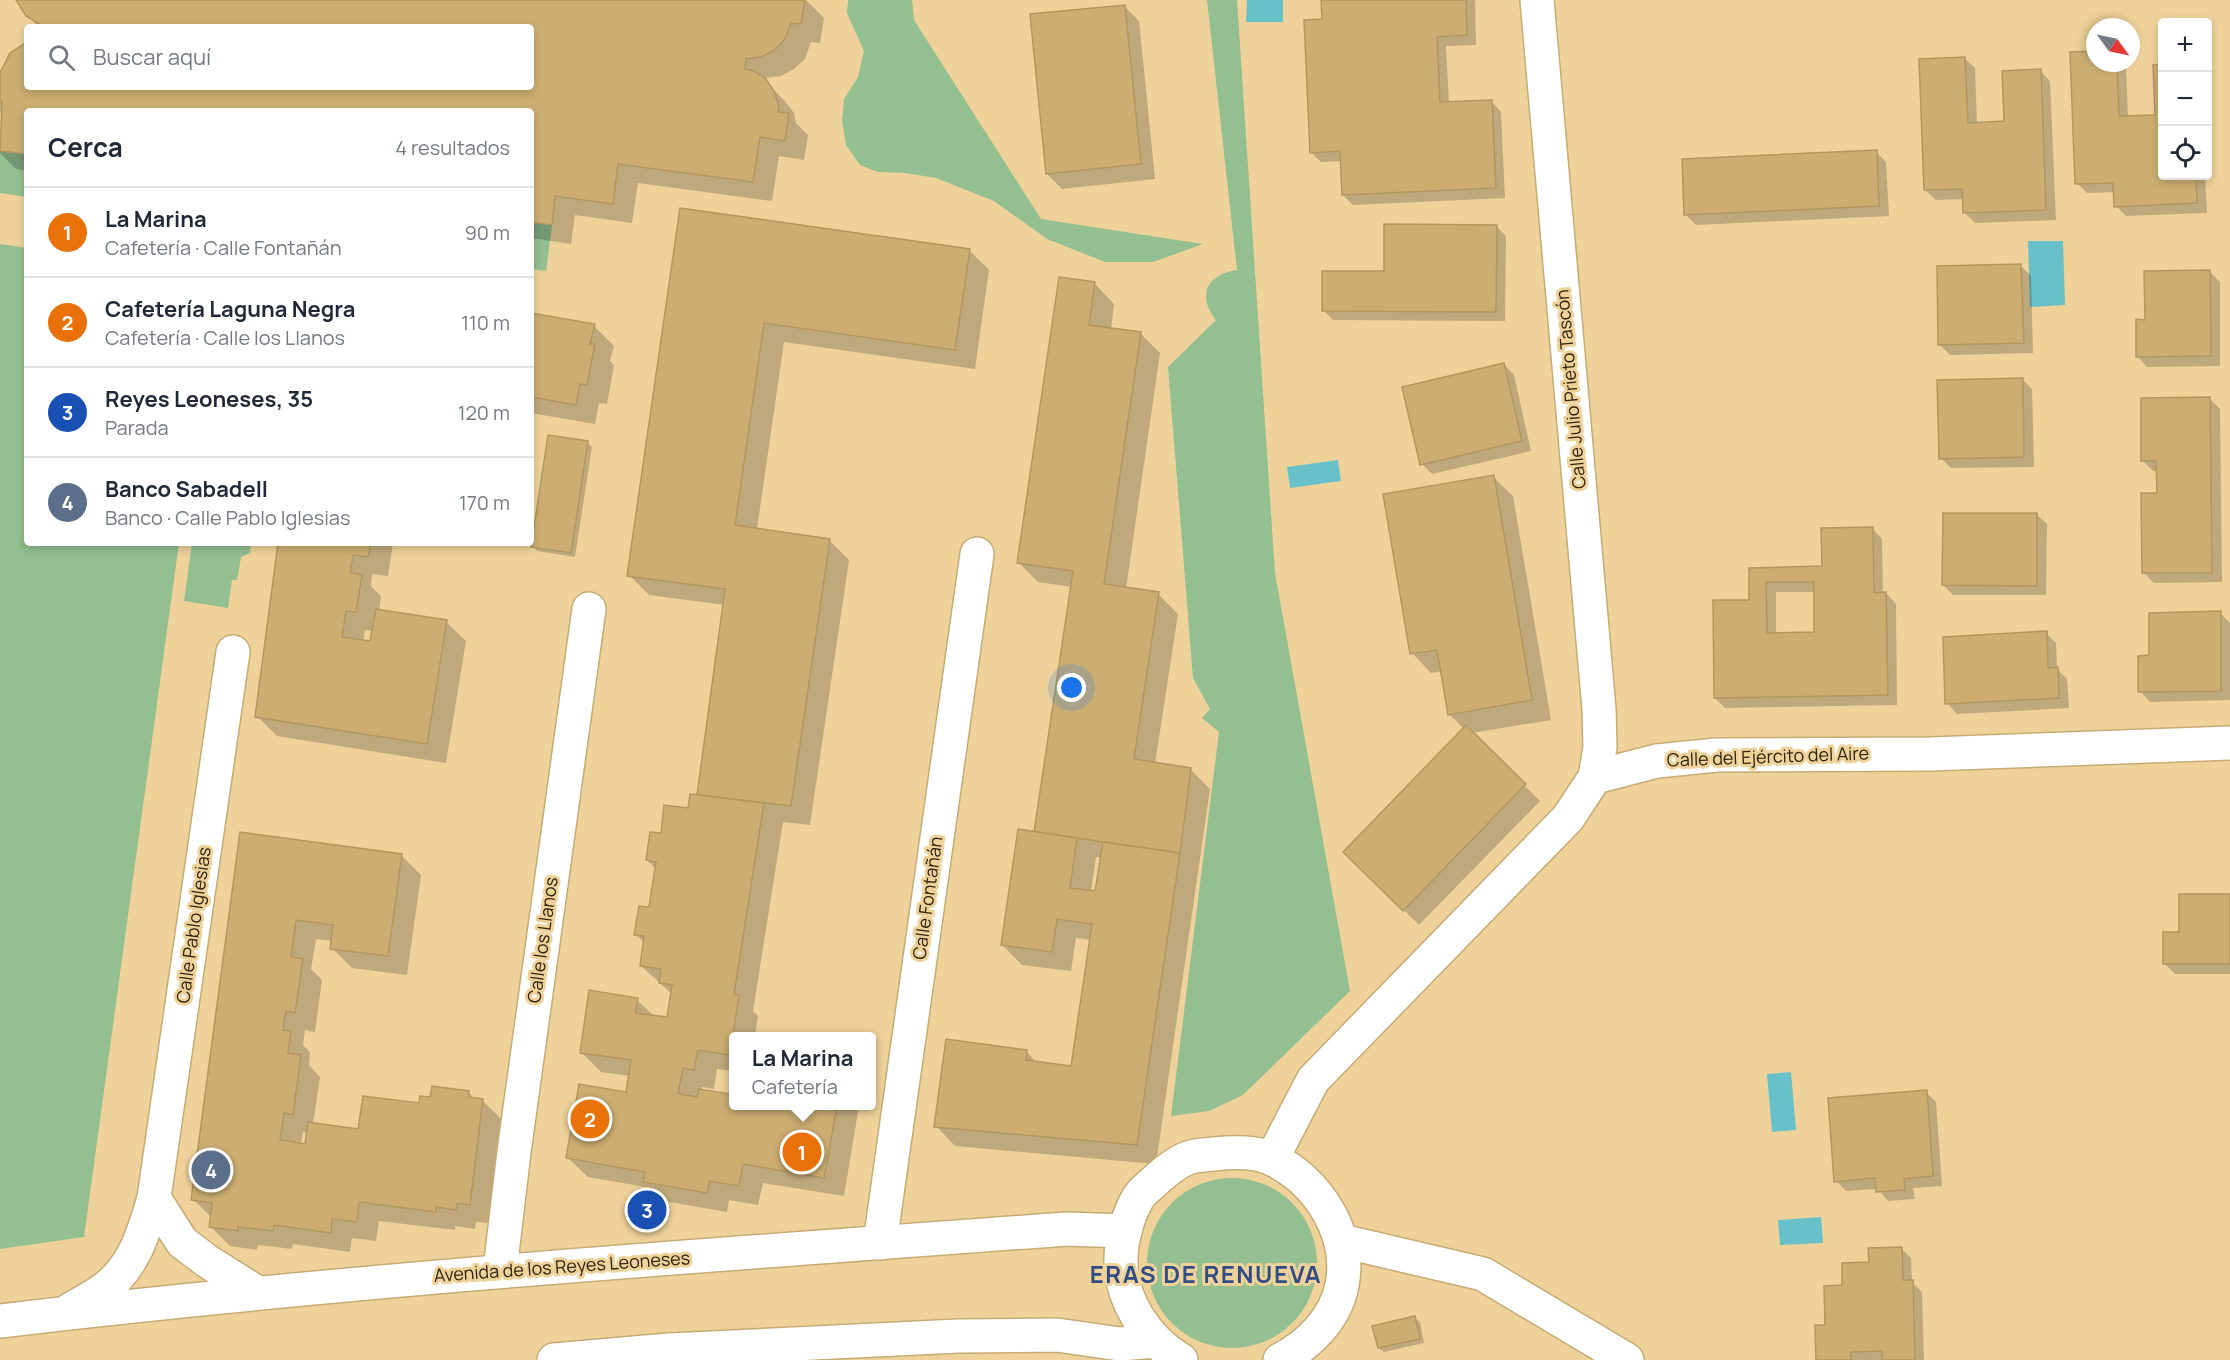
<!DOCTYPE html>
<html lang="es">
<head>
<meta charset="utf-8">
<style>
	body { margin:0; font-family:Manrope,sans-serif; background:#f2f2f3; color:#1f2937 }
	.controls { position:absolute; right:18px; top:18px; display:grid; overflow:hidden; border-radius:6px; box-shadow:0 3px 9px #0003 }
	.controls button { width:54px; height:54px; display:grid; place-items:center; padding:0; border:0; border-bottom:2px solid #e0e1e3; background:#fff; color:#1f2937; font:30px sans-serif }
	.compass { position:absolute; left:2086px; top:18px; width:54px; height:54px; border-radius:50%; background:#fff; box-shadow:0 3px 9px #0003; rotate:123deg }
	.you { position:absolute; left:1072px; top:688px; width:21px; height:21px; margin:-15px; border:4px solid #fff; border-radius:50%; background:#1a73e8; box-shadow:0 0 0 9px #1a73e833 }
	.badge { display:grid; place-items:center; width:39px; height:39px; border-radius:50%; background:#ea580c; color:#fff; font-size:20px; font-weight:700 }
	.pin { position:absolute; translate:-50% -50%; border:3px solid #fff; box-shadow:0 2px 6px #0006 }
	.popup { position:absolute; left:729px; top:1032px; width:147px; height:78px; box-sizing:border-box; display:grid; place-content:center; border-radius:6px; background:#fff; filter:drop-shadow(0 2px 4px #0005); font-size:20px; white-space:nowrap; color:#747a83 }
	.popup b { font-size:22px; color:#1f2937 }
	.popup::after { content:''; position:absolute; left:50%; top:100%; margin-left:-12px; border:12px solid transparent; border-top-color:#fff }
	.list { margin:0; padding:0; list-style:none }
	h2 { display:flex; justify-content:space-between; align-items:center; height:78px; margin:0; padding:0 24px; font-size:26px }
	h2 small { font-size:20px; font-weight:400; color:#747a83 }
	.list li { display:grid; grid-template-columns:39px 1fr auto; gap:18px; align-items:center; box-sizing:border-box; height:90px; padding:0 24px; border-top:2px solid #e0e1e3 }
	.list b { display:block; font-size:22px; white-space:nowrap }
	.list p { margin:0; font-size:20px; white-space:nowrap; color:#747a83 }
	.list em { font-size:20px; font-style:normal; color:#747a83 }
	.icon { flex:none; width:33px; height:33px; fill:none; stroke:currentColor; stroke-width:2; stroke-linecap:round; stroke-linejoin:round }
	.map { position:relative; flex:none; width:2230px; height:1360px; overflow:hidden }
	.search { position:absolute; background:#fff; box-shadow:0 3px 9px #0003; left:24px; top:24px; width:510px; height:66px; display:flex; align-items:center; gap:15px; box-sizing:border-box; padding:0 21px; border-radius:6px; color:#747a83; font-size:22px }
	.panel { position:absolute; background:#fff; box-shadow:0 3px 9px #0003; left:24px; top:108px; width:510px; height:438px; border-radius:6px }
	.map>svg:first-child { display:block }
	.green { fill:#93bf91 }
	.water { fill:#68c0c9 }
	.shadow { fill:#0003; fill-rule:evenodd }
	.building { fill:#cdae72; stroke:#b29760; stroke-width:1.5; fill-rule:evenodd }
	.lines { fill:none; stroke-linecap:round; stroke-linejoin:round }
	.minor-casing { stroke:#c7ab74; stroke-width:36 }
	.minor { stroke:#fff; stroke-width:33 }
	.labels { text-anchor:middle; stroke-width:6; stroke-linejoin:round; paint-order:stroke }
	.street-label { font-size:18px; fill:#2f240e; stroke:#efd29a }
	.district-label { font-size:24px; font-weight:bold; letter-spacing:1.5px; fill:#324c85; stroke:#efd29a }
</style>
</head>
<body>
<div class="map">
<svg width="2230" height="1360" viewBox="0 0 2230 1360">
	<rect width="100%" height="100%" fill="#efd29a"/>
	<g class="green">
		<path d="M848,0H912L914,20L1041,219L1203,244L1153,262H1105L1047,239L994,201L936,178L905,173L878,172L860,165L846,145L842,121L844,99L858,77L864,51L847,13Z"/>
		<path d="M1207,0H1237L1275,573L1350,991L1243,1095L1209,1111L1171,1116L1219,732L1202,718L1210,709L1193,678L1168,367L1216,320C1196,295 1208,274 1237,270Z"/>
		<path d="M0,151L27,154V197L0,193Z"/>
		<path d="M531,222L552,225L546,271L531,269Z"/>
		<path d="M0,244L27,248V543H179L84,1237L0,1249Z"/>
		<path d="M192,543H251L250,553L241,557L237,580H232L228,608L184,601Z"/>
		<circle cx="1232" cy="1263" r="85"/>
	</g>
	<g class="water">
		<path d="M1247,0H1283V22H1246Z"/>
		<path d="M2028,241H2063L2065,305L2030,307Z"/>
		<path d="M1338,460L1341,481L1290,488L1287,467Z"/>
		<path d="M1791,1072L1796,1130L1772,1132L1767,1074Z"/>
		<path d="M1821,1217L1823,1243L1780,1245L1778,1220Z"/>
	</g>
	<g class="shadow">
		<path d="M18,0H806L824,18L820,43L811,42L805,59L794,69L781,76L765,78V81L785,101L794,113L796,123L808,135L804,160L779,156L772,201L638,183L632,223L575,215L571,244L531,238V111H27V171L16,169L0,153L2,114L0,112V75L27,44V87H531V27H39L27,15Z"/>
		<path d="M1323,0H1475L1476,45L1446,46L1449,103L1491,101L1501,112L1505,198L1353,205L1343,195L1342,161L1321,162L1311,152L1324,20Z"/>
		<path d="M1124,6L1139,21L1155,179L1062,189L1047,174Z"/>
		<path d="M2095,53V63H2126L2128,117L2157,116L2155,66H2162V176H2205L2207,213L2126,216L2116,206L2115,192L2087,193L2077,183Z"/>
		<path d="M1964,58L1975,68L1977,124L2005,123L2040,71L2050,81L2056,220L1975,223L1965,213L1964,199L1936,200L1925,190Z"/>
		<path d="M1876,152L1886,162L1889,216L1696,225L1686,215Z"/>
		<path d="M681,210L969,250L989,270L975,369L784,342L757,529L829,540L849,560L810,825L783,822L753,1011L758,1016L755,1036H733V1071L717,1069L714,1089L702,1087L701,1091L733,1106H859L844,1196L763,1183L758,1205L729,1200L727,1212L664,1201L651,1188L588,1177L568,1158L627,1093L630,1076L601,1072L581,1052L637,1000L655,1017L668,1019L672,994L641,966L645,943L635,934L650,909L656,869L647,860L662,835L689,810L699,796L725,605L649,595L629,575Z"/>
		<path d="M1496,226L1506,236L1505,321L1333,320L1323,310L1385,273Z"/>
		<path d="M2021,266L2031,276L2033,353L1950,355L1940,345Z"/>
		<path d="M2210,272L2220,282V366L2147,367L2137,356L2146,321Z"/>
		<path d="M1095,284L1114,304L1111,329L1141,334L1160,353L1126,589L1158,594L1178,614L1155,764L1190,769L1210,789L1156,1164L955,1146L936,1126L1026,1051L1037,1063L1072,1068L1091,940L1076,938L1071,971L1022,965L1002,945L1036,833L1072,587L1038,582L1018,562ZM1096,857L1102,858L1097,893L1091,892Z"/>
		<path d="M531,314L594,326L614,346L610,361L614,365L607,404L599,403L595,424L531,413Z"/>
		<path d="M1504,364L1514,375L1531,451L1432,474L1422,464Z"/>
		<path d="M2022,379L2032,389L2034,467L1951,468L1941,458Z"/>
		<path d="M2210,399L2220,409L2222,582L2154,583L2144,573L2158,494V471H2153L2143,461Z"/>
		<path d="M587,442L592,447L575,557L537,551L533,546Z"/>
		<path d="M1493,477L1513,496L1551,720L1472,733L1540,801L1419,925L1345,852L1464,729L1449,714L1442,671L1431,673L1412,653Z"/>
		<path d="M2036,514L2047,524L2046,595H1953L1943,585Z"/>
		<path d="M1872,528L1882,539L1883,594L1886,593L1896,604L1897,705L1725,708L1715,698L1751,601V569L1823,567ZM1776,592H1816V634H1776Z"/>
		<path d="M280,543H393L388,576L372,574L371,586L381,596L379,611L446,622L466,641L446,763L277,736L257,716ZM365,630L373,631L371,643L363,642Z"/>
		<path d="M2220,613L2230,623V700L2150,702L2140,691L2151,657Z"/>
		<path d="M2046,633L2056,643L2057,669L2067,679L2069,708L1957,714L1947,703Z"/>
		<path d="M241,834L401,855L421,875L407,975L352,968L332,948L333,941L316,939L311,969L322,980L315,1032L305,1030L303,1045L310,1052L309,1065L320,1077L313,1124L360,1130L432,1099L468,1092L476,1100L483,1101L502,1120L489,1223L476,1222L475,1229L455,1226V1230L379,1221L376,1241L352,1238L350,1252L293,1244L292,1249L258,1245L257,1250L230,1246L211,1227L212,1218L193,1199ZM303,1132L308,1133L306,1145H301Z"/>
		<path d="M2230,896V974H2175L2165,964L2181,933Z"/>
		<path d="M1926,1092L1936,1102L1942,1186L1913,1188L1915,1199L1888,1201L1878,1189L1846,1191L1836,1181Z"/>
		<path d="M1901,1248L1911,1258L1912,1282L1922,1292L1924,1360H1817L1827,1326L1844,1286L1870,1264Z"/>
		<path d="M1415,1318L1420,1322L1424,1343L1384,1352L1379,1348Z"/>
	</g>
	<g class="building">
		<path d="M16,0H805L801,24L791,23L785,39L775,50L761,57L746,59L745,69L754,71L766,79L774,91L779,106L778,112L789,113L785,141L760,137L753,182L618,164L613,204L555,196L552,225L531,222V111H27V154L0,151L2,102L0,101V73L10,53L27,42V87H531V27H48L39,24L26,16Z"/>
		<path d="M1321,0H1466L1467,35L1437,37L1440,102L1492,100L1496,188L1342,195L1340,151L1310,153L1304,20L1322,19Z"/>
		<path d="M1125,5L1141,164L1046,174L1030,14Z"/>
		<path d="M2095,51V63H2117L2119,116L2155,115L2153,65L2162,64V176H2196L2197,203L2114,207L2113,183L2075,184L2070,52Z"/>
		<path d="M1965,57L1968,123L2004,121L2002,71L2041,69L2046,210L1963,213L1962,189L1924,190L1919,59Z"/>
		<path d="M1877,150L1879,206L1684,215L1682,159Z"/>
		<path d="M680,208L970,249L955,350L764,323L735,525L830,539L791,806L697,795L725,589L627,576Z"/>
		<path d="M1384,224L1497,225L1496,312L1322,311V271H1384Z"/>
		<path d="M2021,264L2024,343L1938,345L1937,266Z"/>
		<path d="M2210,270L2211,356L2136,357V319L2145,320L2144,271Z"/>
		<path d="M1059,277L1095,282L1089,325L1141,332L1104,584L1159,592L1134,759L1191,768L1180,853L1034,832L1073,571L1017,563Z"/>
		<path d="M531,313L595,324L590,344H595L587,385L580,384L576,405L531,397Z"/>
		<path d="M1504,363L1522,441L1420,465L1402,387Z"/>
		<path d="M2023,378L2024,457L1939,459L1937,380Z"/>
		<path d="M2210,397L2212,573H2142L2141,493H2157L2156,461H2141V398Z"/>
		<path d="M548,435L588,441L571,553L531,547Z"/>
		<path d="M1494,475L1532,700L1448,715L1437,650L1410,654L1383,494Z"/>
		<path d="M1943,513H2037V586L1942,585Z"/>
		<path d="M1873,527L1874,593L1886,592L1888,695L1714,698L1713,600H1749V568L1822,566L1821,528ZM1766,582H1814V632L1767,633Z"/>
		<path d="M278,543H371L368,557L353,555L350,573L362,575L356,612L346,611L342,637L370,641L376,609L447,620L427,744L255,717Z"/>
		<path d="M2221,611V691L2138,692V656L2149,655V613Z"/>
		<path d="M2047,631L2048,668L2058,667L2059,698L1945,704L1943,637Z"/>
		<path d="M1466,725L1526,784L1403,911L1343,852Z"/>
		<path d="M690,794L764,803L734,994L739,995L730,1055L698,1050L694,1070L683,1068L678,1094L697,1097L699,1089L730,1094L733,1075V1106H837L824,1178L743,1164L739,1186L710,1181L707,1193L643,1182L645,1172L566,1158L579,1084L626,1092L631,1060L580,1053L589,990L638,998L635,1013L667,1017L672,985L659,983L661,969L640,966L644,936L634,935L639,906L649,907L656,862L646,860L650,832L661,833L664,805L688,808Z"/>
		<path d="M1018,829L1077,838L1070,888L1095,891L1103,842L1180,853L1137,1145L934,1127L946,1039L1027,1050L1026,1060L1071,1066L1092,924L1057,919L1052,952L1001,945Z"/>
		<path d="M240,832L402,854L388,956L330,949L333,925L296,920L291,957L303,959L295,1013L286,1011L283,1030L291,1031L288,1053L301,1055L293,1115L284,1113L280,1140L305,1144L308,1122L358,1129L363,1096L419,1103L420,1096L430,1097L432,1086L469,1091L468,1097L483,1099L470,1205L457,1203L456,1210L436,1207V1212L359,1202L357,1222L332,1219L331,1233L274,1225L273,1231L238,1227V1231L209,1227L212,1203L191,1200Z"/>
		<path d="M2179,894H2230V964H2163V932H2179Z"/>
		<path d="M1927,1090L1933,1176L1904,1179L1905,1190L1876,1192L1875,1178L1834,1182L1828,1098Z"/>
		<path d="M1902,1247L1903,1280H1913L1915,1360H1882V1351L1851,1352V1360H1816L1815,1325H1825L1824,1286L1842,1285V1263L1869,1262L1868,1248Z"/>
		<path d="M1415,1316L1420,1339L1378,1348L1372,1326Z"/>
	</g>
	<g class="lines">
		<g class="minor-casing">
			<g id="minor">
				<path d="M1537,0L1599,709L1600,747L1595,777"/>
				<path d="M1272,1159L1313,1080L1568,818L1595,777L1657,761L1716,755L1930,754L2230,743"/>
				<path d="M154,1198L182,1242L207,1261L256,1292"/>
				<path d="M1342,1241L1483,1274L1627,1360"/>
				<path d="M880,1243L977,554"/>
				<path d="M500,1270L514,1152L589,609"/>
				<path d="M71,1309C82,1303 93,1297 103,1290C134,1268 144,1232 154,1198L233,652"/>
				<path d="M0,1321C355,1279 710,1255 1067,1229L1125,1231"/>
				<path d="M554,1360L669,1350L958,1336L1057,1335L1120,1344L1156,1341"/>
				<path d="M1181,1360C1147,1340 1120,1300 1121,1259C1121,1240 1128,1215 1138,1198C1142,1191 1151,1185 1157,1179C1166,1171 1180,1160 1191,1157C1198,1155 1207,1155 1214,1154C1232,1152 1256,1151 1272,1159C1318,1181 1352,1234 1342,1285C1336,1318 1309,1345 1280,1360"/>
			</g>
		</g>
		<use href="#minor" class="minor"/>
	</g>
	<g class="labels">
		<g class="street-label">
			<text transform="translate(1571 389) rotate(-95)" y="6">Calle Julio Prieto Tascón</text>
			<text transform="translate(1768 757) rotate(-2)" y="6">Calle del Ejército del Aire</text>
			<text transform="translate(928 898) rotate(-82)" y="6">Calle Fontañán</text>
			<text transform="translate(194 925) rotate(-82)" y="6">Calle Pablo Iglesias</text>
			<text transform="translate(543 940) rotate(-82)" y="6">Calle los Llanos</text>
			<text transform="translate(562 1267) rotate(-4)" y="6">Avenida de los Reyes Leoneses</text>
		</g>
		<g class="district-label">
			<text x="1206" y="1283">ERAS DE RENUEVA</text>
		</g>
	</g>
</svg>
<div class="controls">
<button>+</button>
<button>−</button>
<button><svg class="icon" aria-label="locate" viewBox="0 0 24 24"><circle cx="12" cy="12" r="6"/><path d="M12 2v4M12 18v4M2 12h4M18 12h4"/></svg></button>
</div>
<svg class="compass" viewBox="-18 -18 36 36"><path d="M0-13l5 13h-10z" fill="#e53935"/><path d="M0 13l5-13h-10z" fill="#747a83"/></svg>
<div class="you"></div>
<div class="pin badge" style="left:802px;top:1152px;background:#e8710a">1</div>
<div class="popup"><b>La Marina</b>Cafetería</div>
<div class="pin badge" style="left:590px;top:1119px;background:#e8710a">2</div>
<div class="pin badge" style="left:647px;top:1210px;background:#1a4fb4">3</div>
<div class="pin badge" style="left:211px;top:1170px;background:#5c6f8a">4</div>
<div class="search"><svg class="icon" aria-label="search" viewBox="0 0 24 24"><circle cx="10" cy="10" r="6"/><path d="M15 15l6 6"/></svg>Buscar aquí</div>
<section class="panel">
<h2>Cerca<small>4 resultados</small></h2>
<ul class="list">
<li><span class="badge" style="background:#e8710a">1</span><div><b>La Marina</b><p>Cafetería · Calle Fontañán</p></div><em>90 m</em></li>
<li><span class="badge" style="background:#e8710a">2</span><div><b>Cafetería Laguna Negra</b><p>Cafetería · Calle los Llanos</p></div><em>110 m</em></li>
<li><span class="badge" style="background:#1a4fb4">3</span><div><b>Reyes Leoneses, 35</b><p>Parada</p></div><em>120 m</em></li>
<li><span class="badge" style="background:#5c6f8a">4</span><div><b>Banco Sabadell</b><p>Banco · Calle Pablo Iglesias</p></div><em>170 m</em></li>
</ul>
</section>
</div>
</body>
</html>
